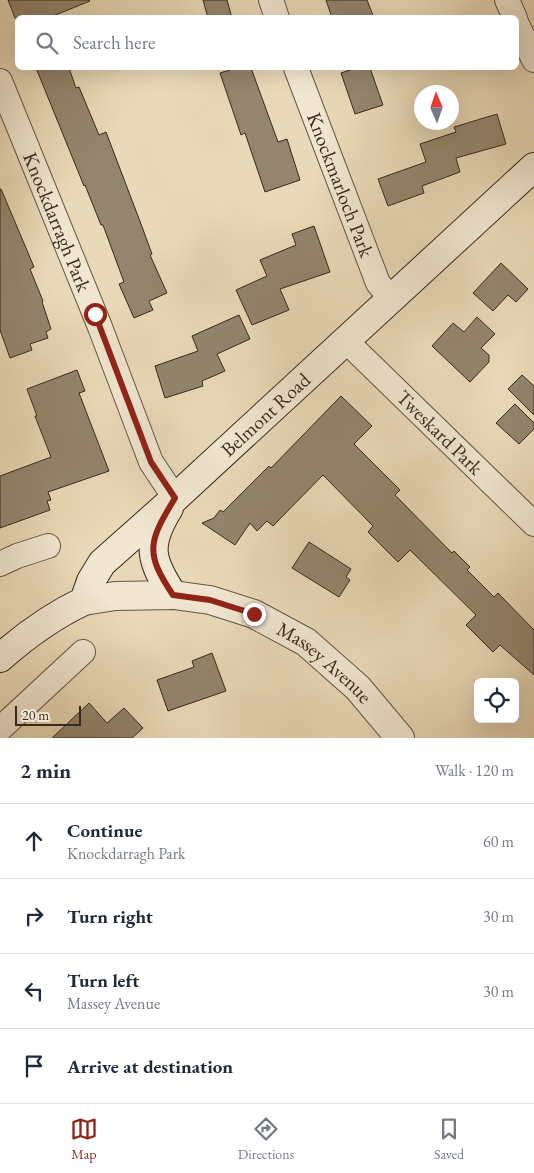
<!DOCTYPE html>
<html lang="en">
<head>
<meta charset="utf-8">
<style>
	body { margin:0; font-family:"EB Garamond",serif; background:#f6f6f7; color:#1f2937 }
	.controls { position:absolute; right:15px; bottom:15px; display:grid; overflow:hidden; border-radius:8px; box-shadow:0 5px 20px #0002 }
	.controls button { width:45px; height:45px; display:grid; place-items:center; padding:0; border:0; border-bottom:1px solid #e0e1e3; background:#fff; color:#1f2937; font:25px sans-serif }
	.compass { position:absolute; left:414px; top:85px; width:45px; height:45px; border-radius:50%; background:#fff; box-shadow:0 5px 20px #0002; rotate:358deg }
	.scale { position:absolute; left:15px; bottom:12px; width:66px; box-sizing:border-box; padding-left:5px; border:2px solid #362a1d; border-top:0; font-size:14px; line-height:18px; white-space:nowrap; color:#362a1d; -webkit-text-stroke:4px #f1e6d1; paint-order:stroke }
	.stop { position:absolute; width:15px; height:15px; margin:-11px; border:4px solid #8f2418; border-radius:50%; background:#fff }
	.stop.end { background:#8f2418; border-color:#fff; box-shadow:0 1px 5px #0008 }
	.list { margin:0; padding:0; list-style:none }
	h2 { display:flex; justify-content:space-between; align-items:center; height:65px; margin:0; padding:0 20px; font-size:21px }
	h2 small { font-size:16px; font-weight:400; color:#747a83 }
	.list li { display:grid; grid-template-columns:32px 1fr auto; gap:15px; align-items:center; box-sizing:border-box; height:75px; padding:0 20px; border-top:1px solid #e0e1e3 }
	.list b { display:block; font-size:19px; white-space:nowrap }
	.list p { margin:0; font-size:16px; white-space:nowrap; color:#747a83 }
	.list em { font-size:16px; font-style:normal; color:#747a83 }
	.icon { flex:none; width:28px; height:28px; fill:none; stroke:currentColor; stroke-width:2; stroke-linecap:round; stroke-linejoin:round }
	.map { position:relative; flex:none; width:534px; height:738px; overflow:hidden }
	.search { position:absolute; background:#fff; box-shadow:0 5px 20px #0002; left:15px; right:15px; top:15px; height:55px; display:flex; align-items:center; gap:12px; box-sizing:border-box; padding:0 18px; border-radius:8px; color:#747a83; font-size:19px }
	.sheet { height:365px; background:#fff }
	nav { display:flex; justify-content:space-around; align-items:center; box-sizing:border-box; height:70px; border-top:1px solid #e0e1e3; background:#fff; font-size:14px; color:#747a83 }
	nav a { display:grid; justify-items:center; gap:2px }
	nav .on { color:#8f2418 }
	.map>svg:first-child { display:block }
	.building { fill:#94856e; stroke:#362a1d }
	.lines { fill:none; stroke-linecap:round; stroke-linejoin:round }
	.minor-casing { stroke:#635644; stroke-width:26 }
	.tertiary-casing { stroke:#635644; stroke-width:30 }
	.secondary-casing { stroke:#362a1d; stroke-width:30 }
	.minor { stroke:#f1e6d1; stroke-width:24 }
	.tertiary { stroke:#f1e6d1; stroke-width:28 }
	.secondary { stroke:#f1e6d1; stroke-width:28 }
	.route { stroke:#8f2418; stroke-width:6 }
	.labels { text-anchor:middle; stroke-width:4; stroke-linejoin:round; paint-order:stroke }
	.street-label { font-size:20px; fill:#362a1d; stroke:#f1e6d1 }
</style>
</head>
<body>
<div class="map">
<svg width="534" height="738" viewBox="0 0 534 738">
	<rect width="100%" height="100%" fill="#ead9b8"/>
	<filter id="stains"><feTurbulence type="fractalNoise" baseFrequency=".004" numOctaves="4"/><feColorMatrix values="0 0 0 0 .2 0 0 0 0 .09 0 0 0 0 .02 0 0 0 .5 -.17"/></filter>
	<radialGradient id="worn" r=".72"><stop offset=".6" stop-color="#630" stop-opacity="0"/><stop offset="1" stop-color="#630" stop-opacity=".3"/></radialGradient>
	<g class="building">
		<path d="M8,0H89L90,1L48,18H15Z"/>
		<path d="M203,0H227L232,18H208Z"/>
		<path d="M326,0H367L374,18H332Z"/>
		<path d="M36,68H69L76,88L79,87L99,135L106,132L141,224L152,254L150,255L167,293L149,301L153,310L134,318L119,284L124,282L103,225H101L85,185L84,186Z"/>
		<path d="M236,68H251L278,142L287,139L300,180L265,192L245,133L241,135L220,73Z"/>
		<path d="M356,68H370L383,105L355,114L341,73Z"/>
		<path d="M497,114L506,144L456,158L460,172L422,186L424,193L388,206L378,179L426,162L420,144L456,132L454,127Z"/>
		<path d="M0,189H1L34,267L30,269L43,301L42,302L51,329L46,332L48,338L30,344L32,350L10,358L0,330Z"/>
		<path d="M314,226L330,272L280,289L289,310L252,325L236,290L267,276L260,260L296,245L292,234Z"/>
		<path d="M501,263L528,289L516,302L508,295L493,311L473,293Z"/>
		<path d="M239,315L250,339L217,354L225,371L202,381L203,386L165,398L155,366L198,351L192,336Z"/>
		<path d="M477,317L495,334L481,348L489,355V362L470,382L432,346L453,323L464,332Z"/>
		<path d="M77,370L85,391L79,393L109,471L48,492L51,500L47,501L50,510L0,528V476L51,457L35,416H37L27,389Z"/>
		<path d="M522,375L534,386V415L508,389Z"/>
		<path d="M341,396L372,426L354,444L400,490L395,495L452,553L454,551L470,567L467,570L494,597L498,593L534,630V675L500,645L493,652L466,625L476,615L410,550L398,562L368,532L373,526L323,475L273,526L267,521L257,531L250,523L235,545L202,523L214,518L220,510L223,512L269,466L271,468Z"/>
		<path d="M515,404L534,423V429L519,444L496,423Z"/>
		<path d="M309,542L351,569L346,577L350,580L339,597L292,568Z"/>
		<path d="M212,653L226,691L168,711L157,680L194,667L192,661Z"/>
		<path d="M89,703L107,723L124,708L143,728L132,738H52Z"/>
	</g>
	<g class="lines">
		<g class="minor-casing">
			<g id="minor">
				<path d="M271,0L277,18"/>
				<path d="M507,0L515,18"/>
				<path d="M516,22L534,60"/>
				<path id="s1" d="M296,68L378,283L391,299"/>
				<path id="s2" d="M0,81L100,327L151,462L175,498"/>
				<path id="s3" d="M346,341L534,524"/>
				<path d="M0,564L17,556L48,546"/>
				<path d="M0,729L83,652"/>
			</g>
		</g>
		<g class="tertiary-casing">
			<g id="tertiary">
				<path id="s4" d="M84,601L115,596L173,595L210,600L254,614L306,642L358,688L400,738"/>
			</g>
		</g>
		<g class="secondary-casing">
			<g id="secondary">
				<path d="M169,508C146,545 150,560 173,595"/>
				<path id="s5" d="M0,658C26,635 52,616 84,601L91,581L102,563L175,498L534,167"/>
			</g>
		</g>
		<use href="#minor" class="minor"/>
		<use href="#tertiary" class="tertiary"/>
		<use href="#secondary" class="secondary"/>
	</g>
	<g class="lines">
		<path class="route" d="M95,314L151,462L175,498C149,541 144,552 173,595L210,600L254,614"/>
	</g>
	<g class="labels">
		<g class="street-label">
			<text dy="7" stroke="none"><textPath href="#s1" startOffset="125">Knockmarloch Park</textPath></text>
			<text dy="7" stroke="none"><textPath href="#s2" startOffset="152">Knockdarragh Park</textPath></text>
			<text dy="7" stroke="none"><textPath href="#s5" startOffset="365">Belmont Road</textPath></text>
			<text dy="7" stroke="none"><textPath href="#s3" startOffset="131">Tweskard Park</textPath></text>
			<text dy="7" stroke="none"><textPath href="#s4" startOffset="259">Massey Avenue</textPath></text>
		</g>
	</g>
	<rect width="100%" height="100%" filter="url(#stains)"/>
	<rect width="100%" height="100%" fill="url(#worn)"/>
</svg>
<div class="controls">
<button><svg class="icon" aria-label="locate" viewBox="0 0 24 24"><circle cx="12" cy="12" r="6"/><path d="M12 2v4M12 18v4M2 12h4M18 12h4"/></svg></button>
</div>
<svg class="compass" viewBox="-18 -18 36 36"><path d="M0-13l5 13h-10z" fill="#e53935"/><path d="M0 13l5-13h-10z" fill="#747a83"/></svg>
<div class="scale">20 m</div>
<div class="stop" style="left:95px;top:314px"></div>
<div class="stop end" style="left:254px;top:614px"></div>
<div class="search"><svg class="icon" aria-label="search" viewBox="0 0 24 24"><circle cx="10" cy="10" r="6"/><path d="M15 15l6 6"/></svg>Search here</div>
</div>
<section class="sheet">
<h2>2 min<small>Walk · 120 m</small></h2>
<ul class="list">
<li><svg class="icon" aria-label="ahead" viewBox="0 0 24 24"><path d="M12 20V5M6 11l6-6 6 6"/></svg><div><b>Continue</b><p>Knockdarragh Park</p></div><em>60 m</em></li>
<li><svg class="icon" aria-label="right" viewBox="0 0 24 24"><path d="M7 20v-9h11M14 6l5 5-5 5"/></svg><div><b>Turn right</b></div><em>30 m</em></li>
<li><svg class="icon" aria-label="left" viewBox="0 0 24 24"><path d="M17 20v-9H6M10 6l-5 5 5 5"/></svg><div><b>Turn left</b><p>Massey Avenue</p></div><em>30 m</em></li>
<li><svg class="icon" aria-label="arrive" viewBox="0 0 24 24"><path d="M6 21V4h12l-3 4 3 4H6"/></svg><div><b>Arrive at destination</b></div></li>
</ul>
</section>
<nav>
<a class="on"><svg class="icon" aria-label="map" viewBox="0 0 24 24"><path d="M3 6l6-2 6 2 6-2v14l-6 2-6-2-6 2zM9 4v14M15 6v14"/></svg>Map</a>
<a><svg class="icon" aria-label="directions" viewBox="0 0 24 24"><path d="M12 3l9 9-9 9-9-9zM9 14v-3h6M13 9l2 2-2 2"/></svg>Directions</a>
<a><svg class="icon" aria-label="saved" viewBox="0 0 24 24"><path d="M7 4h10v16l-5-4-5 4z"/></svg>Saved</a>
</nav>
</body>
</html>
